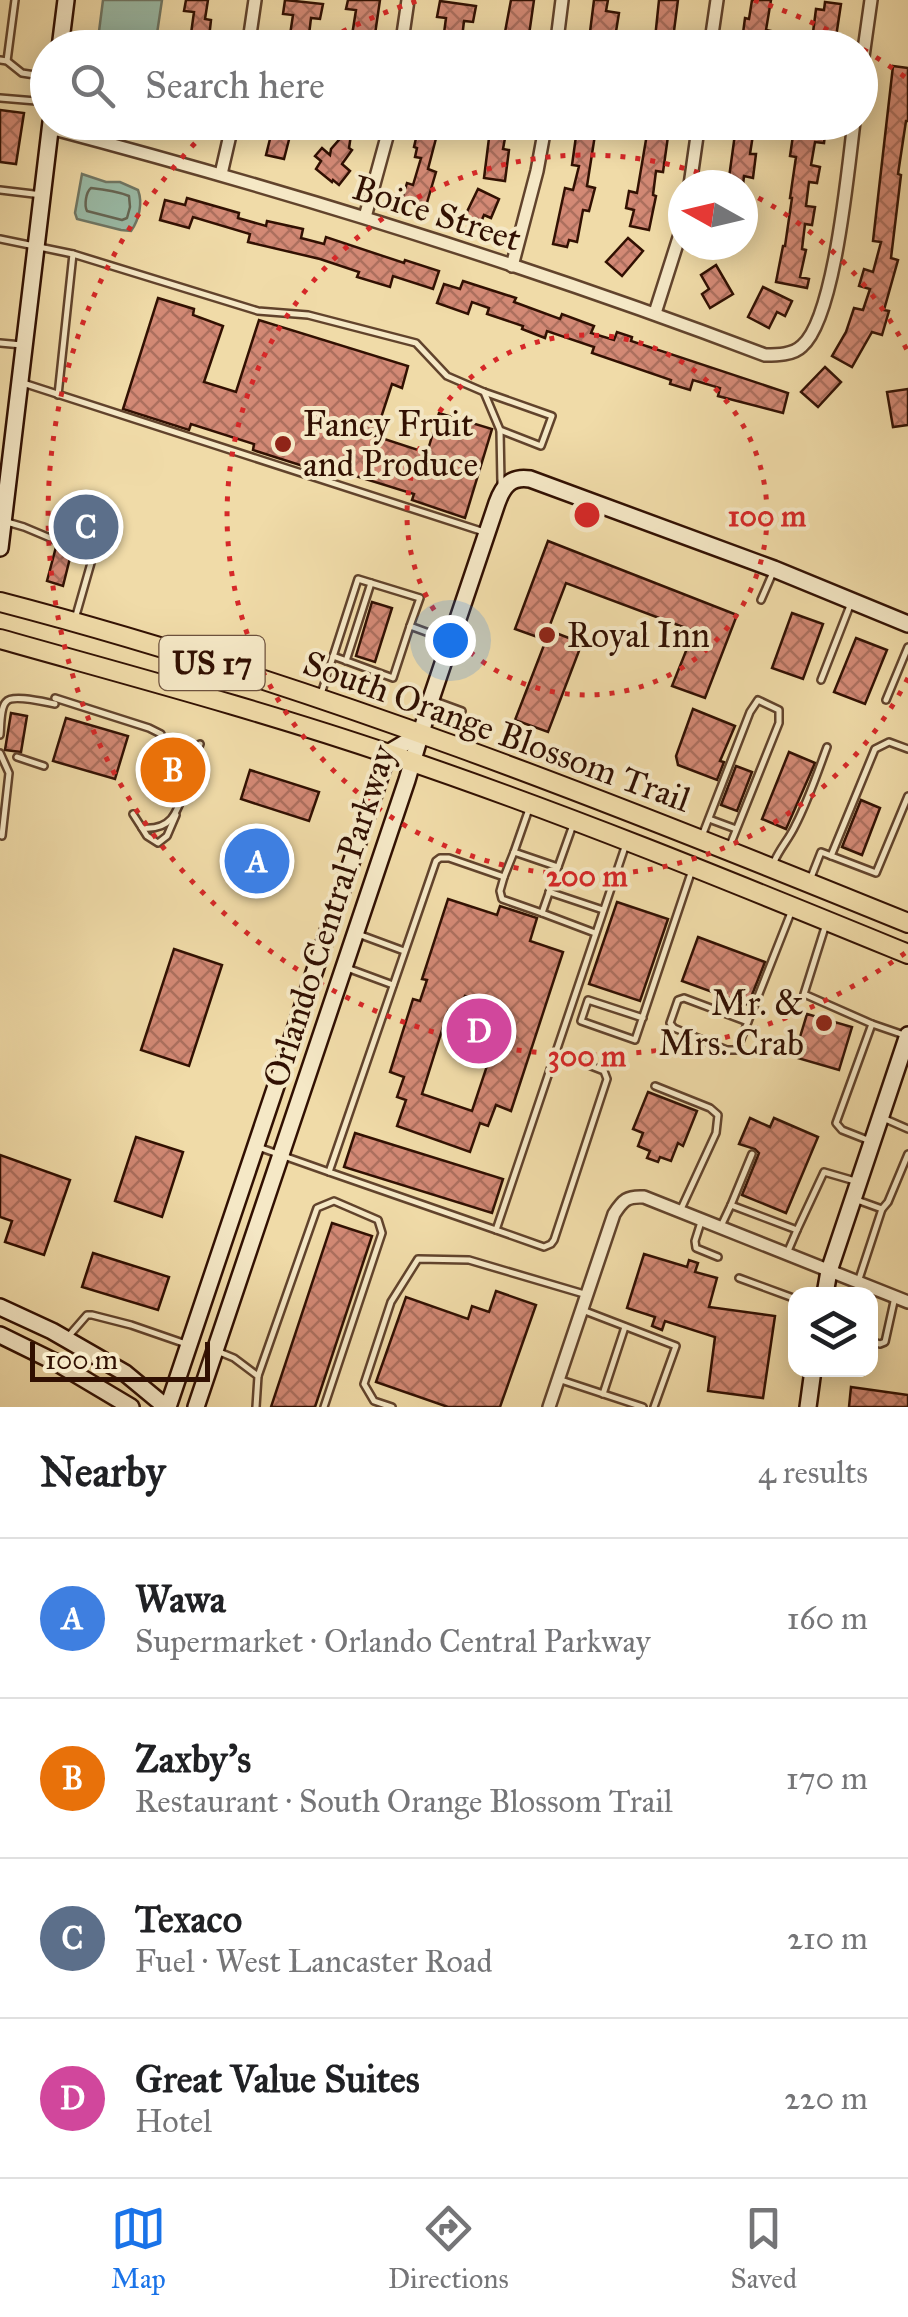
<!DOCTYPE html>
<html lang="en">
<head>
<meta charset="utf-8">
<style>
	body { margin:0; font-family:"IM FELL Great Primer",serif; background:#f2f2f2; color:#202124 }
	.controls { position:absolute; right:30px; bottom:30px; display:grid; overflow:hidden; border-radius:20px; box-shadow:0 5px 25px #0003 }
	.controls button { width:90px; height:90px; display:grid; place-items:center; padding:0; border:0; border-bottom:2px solid #e0e0e0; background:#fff; color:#202124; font:50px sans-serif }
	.compass { position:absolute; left:668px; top:170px; width:90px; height:90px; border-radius:50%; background:#fff; box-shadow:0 5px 25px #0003; rotate:278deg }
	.scale { position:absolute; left:30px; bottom:25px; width:180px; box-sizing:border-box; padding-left:10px; border:5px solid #311002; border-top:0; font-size:28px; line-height:35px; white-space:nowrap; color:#311002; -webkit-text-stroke:8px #f5e8c6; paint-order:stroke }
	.you { position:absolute; left:450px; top:640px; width:35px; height:35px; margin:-25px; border:8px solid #fff; border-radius:50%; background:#1a73e8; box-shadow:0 0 0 15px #1a73e833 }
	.badge { display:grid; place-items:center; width:65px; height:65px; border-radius:50%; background:#1a73e8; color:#fff; font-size:32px; font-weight:700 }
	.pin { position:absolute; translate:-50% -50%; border:5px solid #fff; box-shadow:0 2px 10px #0006 }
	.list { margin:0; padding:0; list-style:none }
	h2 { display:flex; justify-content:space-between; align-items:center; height:130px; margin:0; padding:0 40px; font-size:42px }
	h2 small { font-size:32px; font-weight:400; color:#757577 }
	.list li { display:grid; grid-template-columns:65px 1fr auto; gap:30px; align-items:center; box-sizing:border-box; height:160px; padding:0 40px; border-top:2px solid #e0e0e0 }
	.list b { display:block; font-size:38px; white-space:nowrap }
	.list p { margin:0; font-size:32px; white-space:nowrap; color:#757577 }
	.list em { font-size:32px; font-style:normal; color:#757577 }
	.icon { flex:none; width:55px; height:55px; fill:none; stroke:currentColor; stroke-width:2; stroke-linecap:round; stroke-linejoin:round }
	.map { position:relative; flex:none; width:908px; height:1407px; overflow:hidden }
	.search { position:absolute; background:#fff; box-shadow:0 5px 25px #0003; left:30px; right:30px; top:30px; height:110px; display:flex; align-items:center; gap:25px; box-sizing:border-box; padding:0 35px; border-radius:55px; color:#757577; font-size:38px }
	.sheet { height:770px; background:#fff }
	nav { display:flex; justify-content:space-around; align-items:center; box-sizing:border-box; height:140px; border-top:2px solid #e0e0e0; background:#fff; font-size:28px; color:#757577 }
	nav a { display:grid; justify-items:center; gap:5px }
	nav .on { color:#1a73e8 }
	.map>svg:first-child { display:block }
	.water { fill:#9abba7; stroke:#707765; stroke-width:2.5 }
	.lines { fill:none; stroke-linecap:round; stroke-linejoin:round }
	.shore { stroke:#666654; stroke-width:2.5 }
	.building { fill:url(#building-cross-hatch); stroke:#311002; stroke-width:2.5; fill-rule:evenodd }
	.lane-casing { stroke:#61432c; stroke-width:10 }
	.street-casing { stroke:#61432c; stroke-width:16 }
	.secondary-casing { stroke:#311002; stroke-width:20 }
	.primary-casing { stroke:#311002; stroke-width:22 }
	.lane { stroke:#f5e8c6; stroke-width:5 }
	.street { stroke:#f5e8c6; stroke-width:11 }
	.secondary { stroke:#f5e8c6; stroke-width:15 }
	.primary { stroke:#f0dba8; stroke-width:18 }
	.ring { fill:none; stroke:#d62828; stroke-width:5; stroke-dasharray:5 10 }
	.poi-dot { fill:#8f2418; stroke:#f5e8c6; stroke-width:4 }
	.labels { text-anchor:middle; stroke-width:8; stroke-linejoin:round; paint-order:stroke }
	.shield { fill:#f5e8c6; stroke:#6c513d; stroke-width:2.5 }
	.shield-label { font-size:32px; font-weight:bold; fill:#311002 }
	.street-label { font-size:35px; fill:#311002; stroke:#f5e8c6 }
	.poi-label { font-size:35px; fill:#311002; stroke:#f5e8c6; text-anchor:start }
	.centre { fill:#d62828; stroke:#f5e8c6; stroke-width:5 }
	.ring-label { font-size:30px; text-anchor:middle; font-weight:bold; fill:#d62828; stroke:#f5e8c6; stroke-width:8; stroke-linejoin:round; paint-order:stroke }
</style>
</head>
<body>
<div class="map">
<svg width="908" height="1407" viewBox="0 0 908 1407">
	<defs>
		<pattern id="building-cross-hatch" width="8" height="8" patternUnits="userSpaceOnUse" patternTransform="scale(2.5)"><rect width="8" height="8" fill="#d38975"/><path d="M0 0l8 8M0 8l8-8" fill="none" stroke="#ac6f5e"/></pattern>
	</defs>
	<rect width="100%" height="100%" fill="#f0dba8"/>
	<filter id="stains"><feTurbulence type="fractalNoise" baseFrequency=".002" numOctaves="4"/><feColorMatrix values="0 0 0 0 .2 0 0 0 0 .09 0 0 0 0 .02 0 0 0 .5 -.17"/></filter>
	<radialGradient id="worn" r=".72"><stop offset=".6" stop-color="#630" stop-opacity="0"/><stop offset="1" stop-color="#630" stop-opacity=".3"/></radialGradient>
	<g class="water">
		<path d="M103,0H162L155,47H97Z"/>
		<path d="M82,174L106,182H120L138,190C143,203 139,220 131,231L121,230L77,219L75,213Z"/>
	</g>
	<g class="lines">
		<path class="shore" d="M91,188C101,189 119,192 129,196L130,207L127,218L122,220L87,211C84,205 86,192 91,188Z"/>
	</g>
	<g class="building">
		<path d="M186,0H208L205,19L211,20L209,38L220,39L219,48H189L194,12L184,11Z"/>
		<path d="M285,0L323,4L320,19L311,18L309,35L305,34L303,48H288L293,15L283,14Z"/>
		<path d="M348,0H380L373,48H350L356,10L346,9Z"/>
		<path d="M511,0H534L528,42L520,40L519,48H502Z"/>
		<path d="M594,0H608L606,11L619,13L614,44L589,40Z"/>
		<path d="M659,0H678L674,31L684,32L682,48H654Z"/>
		<path d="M752,0H771L766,30L771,31L770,40L761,39L760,48H741L745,18L749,19Z"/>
		<path d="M440,1L476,6L473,22L464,21L462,38L458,37L457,48H442L446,18L437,17Z"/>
		<path d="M825,2L841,4L836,37L829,36L827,48H811L816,9L824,10Z"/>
		<path d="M893,66L908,68V121H906L898,174L901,175L891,258L898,260L884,310L889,311L882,335L872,332L852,367L832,356L846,332L854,308L863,310L870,289L859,286L864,269L873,272L881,242L873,241Z"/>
		<path d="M0,110L24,113L16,164L0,162Z"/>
		<path d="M265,122L292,128L284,159L266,155L270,139L261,137Z"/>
		<path d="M336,122H353L349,148L352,150L342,164L350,171L339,185L333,180L332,182L316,169L321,161L315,156L322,148L330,155L331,149L344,134L334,132Z"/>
		<path d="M491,122H508L503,149L509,150L505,181L484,178Z"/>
		<path d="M578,122H597L587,186L595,188L589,211L583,210L577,242L569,240L567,247L553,244L565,188L573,190L579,166L572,165Z"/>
		<path d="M649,122H670L663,172L656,171L653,195L656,196L649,230L630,226L634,210L626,208L629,191L637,193Z"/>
		<path d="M731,122H755L750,154H756L753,178L744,176L743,185H728L735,134H729Z"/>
		<path d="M795,122L826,126L824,143L815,142L811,165L820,167L817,183L809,182L806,206L815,207L812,225L805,224L802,249L806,250L800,277L809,279L807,288L776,282L783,246H785L792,198H790L796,157L790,156Z"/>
		<path d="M423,123L439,127L428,169L436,172L426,206L402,199L407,183L413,185L421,158L415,157L417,148L414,147L417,134L420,135Z"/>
		<path d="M478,189L499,199L491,218L484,215L479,227L463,220Z"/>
		<path d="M187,198L239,213L238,218L266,226L267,221L303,229L301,238L324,244L326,237L404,263L405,260L439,271L433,289L393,276L390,287L357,277L359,272L320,259L248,242L250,234L193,217L189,228L160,220L165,200L185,205Z"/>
		<path d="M628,238L643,251L622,276L606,262Z"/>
		<path d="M716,265L733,294L710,308L702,294L709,289L701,275Z"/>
		<path d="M463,281L516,298L514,302L560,319L562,314L594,326L591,333L614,340L617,332L632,337L631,341L788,393L783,413L718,396L720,388L693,380L690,390L670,384L671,380L592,353L594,347L547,331L545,338L522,329L523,326L487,314L489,308L472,302L468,314L437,303L444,284L460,289Z"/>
		<path d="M763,287L792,301L785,316L777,312L769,328L748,317Z"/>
		<path d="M158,298L194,309L193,315L223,326L204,382L236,392L259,320L408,366L402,388L392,384L375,436L427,453L439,413L492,429L465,518L412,500L414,494L330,468L328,474L253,450L254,444L191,424L189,430L123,409Z"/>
		<path d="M825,367L841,382L818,407L801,392Z"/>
		<path d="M908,389V425L893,427L887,392Z"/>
		<path d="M59,510L118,525L113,543L76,534L74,541L59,535L61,530L54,529Z"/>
		<path d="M548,541L737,615L705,698L672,686L694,631L566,583L548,630L582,643L548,732L515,720L546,640L515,629Z"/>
		<path d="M56,547L71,554L63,586L47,581Z"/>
		<path d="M372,602L392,608L375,662L356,656Z"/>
		<path d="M792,613L823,624L803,679L772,668Z"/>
		<path d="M856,638L887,650L865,704L834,692Z"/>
		<path d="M693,709L735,726L720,761L724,762L717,780L678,765L676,756Z"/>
		<path d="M11,713L27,716L21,752L5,750Z"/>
		<path d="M66,718L128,736L115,779L53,761Z"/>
		<path d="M171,745L190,752L176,796L156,790Z"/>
		<path d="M789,752L815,763L786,829L762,819Z"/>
		<path d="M736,766L752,772L737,811L721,805Z"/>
		<path d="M250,770L319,792L309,821L241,799Z"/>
		<path d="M861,800L880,808L862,855L842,847Z"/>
		<path d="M240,835L286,849L274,887L229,874Z"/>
		<path d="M448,899L497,915L500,906L537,918L530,941L563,952L511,1111L496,1105L488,1126L480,1123L470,1152L397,1126L406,1100L397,1097L404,1077L390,1072L413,999L420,1001L427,980L422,979ZM465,996L506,1009L472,1111L422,1094L448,1011L459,1015Z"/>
		<path d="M617,902L668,919L640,1001L589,984Z"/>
		<path d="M698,937L765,962L748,1005L682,981Z"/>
		<path d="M174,949L222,965L189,1066L141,1050Z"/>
		<path d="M807,1014L852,1027L839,1070L794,1057Z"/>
		<path d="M648,1092L697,1111L683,1146L678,1143L671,1161L660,1157L658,1162L647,1158L650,1151L638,1146L643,1133L633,1129Z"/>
		<path d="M750,1118L770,1127L774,1118L818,1137L786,1213L742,1195L759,1153L755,1149L739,1144Z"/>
		<path d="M355,1133L503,1179L492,1213L344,1167Z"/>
		<path d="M136,1137L183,1152L162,1217L115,1201Z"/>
		<path d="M0,1155L70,1180L44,1255L5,1242L12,1221L0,1217Z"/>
		<path d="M332,1223L372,1236L315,1407H271Z"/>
		<path d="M93,1253L169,1277L158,1310L82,1287Z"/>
		<path d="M644,1254L687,1267L689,1260L698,1263L695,1272L717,1278L709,1307L775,1316L763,1398L708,1391L715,1337L665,1321L662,1330L652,1326L655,1317L627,1308Z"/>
		<path d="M496,1291L536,1305L500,1407H448L376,1382L406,1297L468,1319L472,1306L489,1312Z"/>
		<path d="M851,1387L908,1395V1407H849Z"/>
	</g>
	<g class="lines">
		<g class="lane-casing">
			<g id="lane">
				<path d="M0,60L7,61L22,73L48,77"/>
				<path d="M7,61L15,0"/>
				<path d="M0,98L48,102"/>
				<path d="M0,190L42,195"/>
				<path d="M0,239L73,254L258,311L308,315L416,343L447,376L484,392L552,416L541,446L500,430"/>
				<path d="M0,343L22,345"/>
				<path d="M23,383L484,532"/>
				<path d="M484,392L500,430L501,483"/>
				<path d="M58,395L73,254"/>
				<path d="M7,522L24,527L93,556L75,619"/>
				<path d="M761,600L774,570"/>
				<path d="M333,656L393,678L410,626L448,640"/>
				<path d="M346,661L371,583"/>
				<path d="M821,680L851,603"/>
				<path d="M320,697L358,579L420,598L410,626"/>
				<path d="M55,698L149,728L161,734"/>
				<path d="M432,700L462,711"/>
				<path d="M886,700L908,647"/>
				<path d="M0,735C1,727 0,708 6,702C12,694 44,702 55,704"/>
				<path d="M0,753L9,773L2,836"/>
				<path d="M17,757L44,766"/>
				<path d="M529,809L514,852L558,867L542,913L502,899L500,891L504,877L449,858H440L436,861L329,1172L496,1230L626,844"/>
				<path d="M133,814L142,828C175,831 178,808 187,782C191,769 195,757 200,744"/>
				<path d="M709,819L736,829"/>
				<path d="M142,828L147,836L158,843L167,836L176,815"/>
				<path d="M702,836L750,712L758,700L779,710V723L729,848"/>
				<path d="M831,856L875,749L889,742L908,749"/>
				<path d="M774,862C780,848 789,839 795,826C808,801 817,774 827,747"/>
				<path d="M558,867L574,822"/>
				<path d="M504,877L514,852"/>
				<path d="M810,880L821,852L876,873L908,796"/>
				<path d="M549,892L603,910"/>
				<path d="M542,913L595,933"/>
				<path d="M826,924L804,994L872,1024"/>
				<path d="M358,934L404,951"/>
				<path d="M347,968L393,985"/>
				<path d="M643,1018L588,1000L581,1021L635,1040L692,870"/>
				<path d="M748,1022L684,998L678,1000L670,1023L674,1028L727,1050H736L738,1047L792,910"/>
				<path d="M655,1086L710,1108L718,1115L716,1133L681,1209"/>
				<path d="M883,1118L908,1129"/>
				<path d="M870,1141L842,1130L836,1123L872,1024L904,1035"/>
				<path d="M261,1148L329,1172"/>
				<path d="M857,1200L882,1209L888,1202L908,1154"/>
				<path d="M731,1205L752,1154"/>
				<path d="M701,1222L695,1241L696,1248L718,1257"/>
				<path d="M722,1224L731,1205L797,1230L788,1251"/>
				<path d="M496,1230L544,1247L551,1244L554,1240L607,1079L604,1071L555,1052"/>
				<path d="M797,1230L824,1172L855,1181"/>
				<path d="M739,1278L796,1299"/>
				<path d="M858,1282L882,1209"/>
				<path d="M585,1311L676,1346L654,1407"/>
				<path d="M67,1338L87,1315H92L131,1325L186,1344"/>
				<path d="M870,1341L880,1344L885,1342L895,1297"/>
				<path d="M217,1351L234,1358L258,1376L256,1407"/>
				<path d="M258,1376L317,1208L334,1201L378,1220L382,1233L324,1407"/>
				<path d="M561,1380L643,1407"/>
				<path d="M603,1394L625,1327"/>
				<path d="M392,1407L374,1401L364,1384L391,1302L418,1259L469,1260L584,1294"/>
			</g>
		</g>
		<g class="street-casing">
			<g id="street">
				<path d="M248,48L255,0"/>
				<path d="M401,48L408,0"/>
				<path d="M556,48L562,0"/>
				<path d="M710,48L717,0"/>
				<path d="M860,78L871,0"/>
				<path d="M50,128C292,192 531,266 765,355C777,355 793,355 802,346C835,318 848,168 854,122"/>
				<path d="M221,174L233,122"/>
				<path d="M690,185L699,122"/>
				<path d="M365,217L391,122"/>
				<path d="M512,266L537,171L546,122"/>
				<path d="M655,313L683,225"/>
				<path d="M549,1407L614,1214C623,1200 627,1196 644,1197L908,1302"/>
			</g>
		</g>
		<g class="secondary-casing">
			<g id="secondary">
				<path d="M60,48L66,0"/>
				<path d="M0,548L51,122"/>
				<path d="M825,1294L829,1271L908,1035"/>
				<path d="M0,1307L52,1331L125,1373L166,1407"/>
				<path d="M0,1335L57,1363L131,1407"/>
				<path d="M168,1407L388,753L420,734"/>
				<path d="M196,1407L407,780L431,699L497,503C503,486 511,476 530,479L774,569L908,624"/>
				<path d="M808,1407L813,1370"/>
			</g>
		</g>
		<g class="primary-casing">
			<g id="primary">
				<path d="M0,602C311,683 611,802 908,923"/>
				<path d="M0,639C131,676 263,711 392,755C567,814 737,884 908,954"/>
			</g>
		</g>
		<use href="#lane" class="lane"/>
		<use href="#street" class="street"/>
		<use href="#secondary" class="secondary"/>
		<use href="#primary" class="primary"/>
	</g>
	<g class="ring">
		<circle cx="587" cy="515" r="180"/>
		<path d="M908 678A360 360 0 1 1 731 185M745 191A360 360 0 0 1 908 352"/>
		<path d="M905 953A541 541 0 0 1 215 123M316 46A541 541 0 0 1 420 0M754 0A541 541 0 0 1 905 77"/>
	</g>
	<g class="poi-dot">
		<circle cx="283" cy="444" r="10"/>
		<circle cx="547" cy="635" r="10"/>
		<circle cx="824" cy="1023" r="10"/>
	</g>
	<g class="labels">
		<rect class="shield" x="159.5" y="636" width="105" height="54" rx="8"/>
		<g class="shield-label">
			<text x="212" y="674">US 17</text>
		</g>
		<g class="street-label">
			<text transform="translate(437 213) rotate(18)" y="12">Boice Street</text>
			<text transform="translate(497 731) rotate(20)" y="12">South Orange Blossom Trail</text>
			<text transform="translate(329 916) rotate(-72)" y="12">Orlando Central Parkway</text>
		</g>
		<g class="poi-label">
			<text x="303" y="436">Fancy Fruit<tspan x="303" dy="40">and Produce</tspan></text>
			<text x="567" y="647">Royal Inn</text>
			<text x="804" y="1015" text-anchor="end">Mr. &amp;<tspan x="804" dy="40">Mrs. Crab</tspan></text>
		</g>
	</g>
	<circle cx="587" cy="515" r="15" class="centre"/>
	<g class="ring-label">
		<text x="767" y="526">100 m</text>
		<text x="587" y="886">200 m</text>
		<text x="587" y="1066">300 m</text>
	</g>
	<rect width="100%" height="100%" filter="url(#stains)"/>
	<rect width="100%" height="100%" fill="url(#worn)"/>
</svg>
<div class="controls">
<button><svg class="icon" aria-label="layers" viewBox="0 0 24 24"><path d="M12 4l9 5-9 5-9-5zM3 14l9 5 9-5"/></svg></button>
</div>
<svg class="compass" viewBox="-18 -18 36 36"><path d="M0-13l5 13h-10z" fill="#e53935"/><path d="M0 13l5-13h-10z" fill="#757577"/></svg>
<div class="scale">100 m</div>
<div class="you"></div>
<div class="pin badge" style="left:257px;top:861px;background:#3f7fe0">A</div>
<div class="pin badge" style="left:173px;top:770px;background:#e8710a">B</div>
<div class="pin badge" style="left:86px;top:527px;background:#5c6f8a">C</div>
<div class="pin badge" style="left:479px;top:1031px;background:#d1479c">D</div>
<div class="search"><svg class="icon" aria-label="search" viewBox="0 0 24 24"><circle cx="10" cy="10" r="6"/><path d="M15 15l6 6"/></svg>Search here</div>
</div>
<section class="sheet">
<h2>Nearby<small>4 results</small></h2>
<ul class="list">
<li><span class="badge" style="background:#3f7fe0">A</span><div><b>Wawa</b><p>Supermarket · Orlando Central Parkway</p></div><em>160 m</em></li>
<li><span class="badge" style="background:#e8710a">B</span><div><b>Zaxby's</b><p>Restaurant · South Orange Blossom Trail</p></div><em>170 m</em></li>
<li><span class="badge" style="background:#5c6f8a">C</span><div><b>Texaco</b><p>Fuel · West Lancaster Road</p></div><em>210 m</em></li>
<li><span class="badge" style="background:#d1479c">D</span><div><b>Great Value Suites</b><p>Hotel</p></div><em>220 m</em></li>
</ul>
</section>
<nav>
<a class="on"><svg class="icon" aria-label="map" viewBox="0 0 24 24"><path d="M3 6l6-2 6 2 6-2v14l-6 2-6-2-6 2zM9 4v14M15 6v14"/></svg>Map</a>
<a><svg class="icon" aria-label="directions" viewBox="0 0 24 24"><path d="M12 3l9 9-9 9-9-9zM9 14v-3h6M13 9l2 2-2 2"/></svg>Directions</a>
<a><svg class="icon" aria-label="saved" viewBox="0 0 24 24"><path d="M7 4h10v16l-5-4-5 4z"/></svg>Saved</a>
</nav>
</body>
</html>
